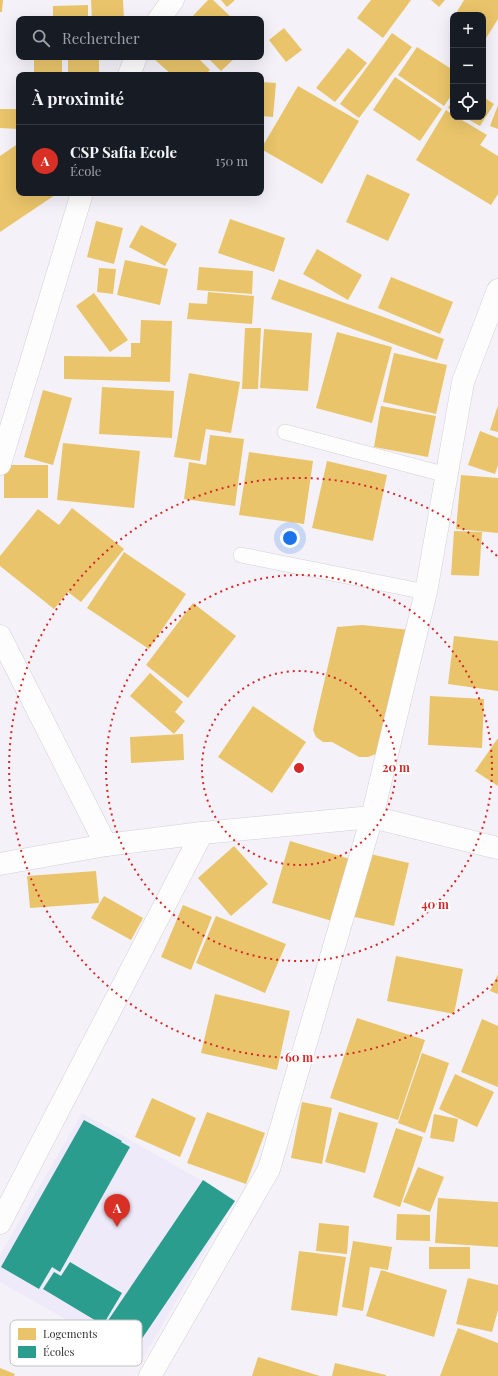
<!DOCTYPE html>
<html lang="fr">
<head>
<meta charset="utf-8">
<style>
	body { margin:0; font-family:"Playfair Display",serif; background:#20242c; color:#f1f3f6 }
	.controls { position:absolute; right:12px; top:12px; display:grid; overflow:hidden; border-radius:8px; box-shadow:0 4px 16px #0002 }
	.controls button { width:36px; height:36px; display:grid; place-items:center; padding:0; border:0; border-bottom:1px solid #363941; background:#171b24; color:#f1f3f6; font:20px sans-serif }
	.you { position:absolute; left:290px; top:538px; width:14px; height:14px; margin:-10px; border:3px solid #fff; border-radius:50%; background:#1a73e8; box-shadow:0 0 0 6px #1a73e833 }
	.badge { display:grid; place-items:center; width:26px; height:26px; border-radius:50%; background:#d93025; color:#fff; font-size:13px; font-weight:700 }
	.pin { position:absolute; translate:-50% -33px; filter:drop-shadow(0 1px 2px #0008) }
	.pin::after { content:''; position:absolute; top:21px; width:14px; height:12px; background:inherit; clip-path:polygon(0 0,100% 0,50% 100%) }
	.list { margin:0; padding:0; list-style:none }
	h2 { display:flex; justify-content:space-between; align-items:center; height:52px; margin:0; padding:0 16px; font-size:17px }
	h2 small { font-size:13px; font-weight:400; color:#9ea1a6 }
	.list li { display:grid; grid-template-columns:26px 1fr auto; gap:12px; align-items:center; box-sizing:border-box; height:72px; padding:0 16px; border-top:1px solid #363941 }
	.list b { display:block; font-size:15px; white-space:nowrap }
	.list p { margin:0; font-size:13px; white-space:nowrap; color:#9ea1a6 }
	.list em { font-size:13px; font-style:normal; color:#9ea1a6 }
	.icon { flex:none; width:22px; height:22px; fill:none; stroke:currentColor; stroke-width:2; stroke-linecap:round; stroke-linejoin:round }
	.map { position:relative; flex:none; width:498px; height:1376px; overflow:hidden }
	.search { position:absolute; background:#171b24; box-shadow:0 4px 16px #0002; left:16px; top:16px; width:248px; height:44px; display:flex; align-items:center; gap:10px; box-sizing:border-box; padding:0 14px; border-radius:8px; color:#9ea1a6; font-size:15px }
	.panel { position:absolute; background:#171b24; box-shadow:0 4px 16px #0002; left:16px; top:72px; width:248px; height:124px; border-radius:8px }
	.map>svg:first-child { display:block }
	.education { fill:#eeeaf9 }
	.homes { fill:#e9c46a }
	.schools { fill:#2a9d8f }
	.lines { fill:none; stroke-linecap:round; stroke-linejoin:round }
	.service-casing { stroke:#d2d0d5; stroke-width:16 }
	.minor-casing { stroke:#d2d0d5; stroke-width:23 }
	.service { stroke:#fdfdfe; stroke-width:15 }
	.minor { stroke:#fdfdfe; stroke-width:22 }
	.ring { fill:none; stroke:#d62828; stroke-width:2; stroke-dasharray:2 4 }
	.key { fill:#fff; stroke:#c1c1c2; stroke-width:1 }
	.key-label { font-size:11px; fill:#313034 }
	.centre { fill:#d62828; stroke:#fff; stroke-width:2 }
	.ring-label { font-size:12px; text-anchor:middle; font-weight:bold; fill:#d62828; stroke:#fff; stroke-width:4; stroke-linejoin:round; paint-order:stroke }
</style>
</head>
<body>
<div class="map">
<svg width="498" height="1376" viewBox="0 0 498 1376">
	<rect width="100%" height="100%" fill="#f4f2f8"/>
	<path class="education" d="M82,1113L235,1199L141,1362L0,1282V1255Z"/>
	<g class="homes">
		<path d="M0,0H3L2,12H0Z"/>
		<path d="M91,0H123L124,19H92Z"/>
		<path d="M208,0H213L233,19H190Z"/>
		<path d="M221,0H235L227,7Z"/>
		<path d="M371,0H411L383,38L357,18Z"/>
		<path d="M431,0H445L439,7Z"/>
		<path d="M464,0H498V19L483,43V15H455Z"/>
		<path d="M88,5V19H53V6Z"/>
		<path d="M284,28L302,50L286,62L269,40Z"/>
		<path d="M392,33L412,47L359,118L340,104Z"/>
		<path d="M417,47L453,70V93L444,106L398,75Z"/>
		<path d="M348,48L367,63L335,102L316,88Z"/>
		<rect x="34" y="57" width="28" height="18"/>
		<rect x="68" y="57" width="31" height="18"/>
		<path d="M156,57H197L210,70L205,75H172L154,59Z"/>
		<path d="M207,57H236L221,71Z"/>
		<path d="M395,77L442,109L420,141L373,110Z"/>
		<path d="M261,82L276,83L273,117L261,116Z"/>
		<path d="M298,86L359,121L322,184L261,149Z"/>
		<path d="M483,97L494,104L480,126L464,117H483Z"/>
		<path d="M453,99V111L448,108Z"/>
		<path d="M498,105V129L490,126Z"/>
		<path d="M0,109H19V129L0,128Z"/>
		<path d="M446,110L453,115V117H457L487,135L480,145L498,156V194L491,205L416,160Z"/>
		<path d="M19,143V193H58L0,232V156Z"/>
		<path d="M367,174L410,194L388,241L346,222Z"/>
		<path d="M200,193H245V196L200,195Z"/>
		<path d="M230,219L285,238L274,272L218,253Z"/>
		<path d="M96,221L123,228L114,264L87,257Z"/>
		<path d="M141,225L177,244L165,266L129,247Z"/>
		<path d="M317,249L362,275L348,300L303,274Z"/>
		<path d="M125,260L168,269L160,305L117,295Z"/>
		<path d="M199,267L253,271L252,294L197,290Z"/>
		<path d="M99,268L116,269L113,294L97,292Z"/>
		<path d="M391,277L453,302L440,334L378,308Z"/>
		<path d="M279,279L444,339L437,360L271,299Z"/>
		<path d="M208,292L254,296L252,324L187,319L189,303L207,304Z"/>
		<path d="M94,293L128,340L110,352L76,306Z"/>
		<path d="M141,320L172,321L170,382L64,379V356L131,357V343H140Z"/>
		<path d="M245,328H261L258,389H242Z"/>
		<path d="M264,329L312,333L308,391L260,388Z"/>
		<path d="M337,332L392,347L372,423L316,408Z"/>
		<path d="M394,353L447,365L436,414L383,402Z"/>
		<path d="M189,373L240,382L231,433L206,429L200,461L174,457Z"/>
		<path d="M102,387L174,391L172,438L99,434Z"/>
		<path d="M43,390L72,398L53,465L24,457Z"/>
		<path d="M498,405V432L490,430Z"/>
		<path d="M381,406L436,416L428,457L374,447Z"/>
		<path d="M480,431L498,438V465L495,474L468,465Z"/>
		<path d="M210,435L244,439L235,506L184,499L189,462L206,465Z"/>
		<path d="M63,443L140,451L134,508L57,500Z"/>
		<path d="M249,452L313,461L304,524L239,515Z"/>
		<path d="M327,461L387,475L373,541L312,528Z"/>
		<rect x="4" y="465" width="44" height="33"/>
		<path d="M461,475L498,478V533L456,529Z"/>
		<path d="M72,508L124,549L81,602L68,592L54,609L0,566V556L38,509L59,525Z"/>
		<path d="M454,531L482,532L479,576L451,575Z"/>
		<path d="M124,552L186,594L149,649L87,608Z"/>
		<path d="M193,603L236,636L188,698L146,665Z"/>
		<path d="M362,625L410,630L379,753L368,757H359L332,742H323L316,737L313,730L337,627Z"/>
		<path d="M454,636L498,641V691L448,684Z"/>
		<path d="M150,673L183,702L175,712L185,721L174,734L130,696Z"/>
		<path d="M430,696L484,699L482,748L428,745Z"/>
		<path d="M253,706L306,742L272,793L218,757Z"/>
		<path d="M183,734L184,760L131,763L130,737Z"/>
		<path d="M498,738V786L475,771Z"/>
		<path d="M290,841L350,859L332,921L272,903Z"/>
		<path d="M234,846L268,884L231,916L198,878Z"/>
		<path d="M366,853L409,863L394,926L351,916Z"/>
		<path d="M96,871L99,903L30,908L27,876Z"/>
		<path d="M104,896L143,918L131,940L91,918Z"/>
		<path d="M183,905L212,917L191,970L161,957Z"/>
		<path d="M216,916L286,944L265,993L196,963Z"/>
		<path d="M396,956L463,969L454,1014L387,1001Z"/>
		<path d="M498,974V994L490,991Z"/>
		<path d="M215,994L290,1011L277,1070L201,1053Z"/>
		<path d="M357,1018L425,1040L398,1120L330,1098Z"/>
		<path d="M482,1019L498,1026V1087L461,1072Z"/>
		<path d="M422,1053L449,1063L425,1133L398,1123Z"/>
		<path d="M455,1074L494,1092L477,1127L439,1109Z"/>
		<path d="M152,1098L196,1118L180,1157L135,1137Z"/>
		<path d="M302,1102L332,1108L322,1164L291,1158Z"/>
		<path d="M207,1112L265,1133L246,1184L187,1163Z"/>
		<path d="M339,1112L378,1123L365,1173L325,1162Z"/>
		<path d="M434,1114L458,1119L454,1142L430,1138Z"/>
		<path d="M396,1128L423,1137L400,1207L373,1197Z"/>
		<path d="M418,1167L444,1177L430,1212L403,1202Z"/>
		<path d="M438,1198L498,1202V1247L435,1243Z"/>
		<path d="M397,1214L430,1215V1241L396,1240Z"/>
		<path d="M319,1223L349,1226L347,1254L316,1251Z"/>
		<path d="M353,1241L392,1247L388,1270L370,1267L363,1311L342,1307Z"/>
		<rect x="429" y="1247" width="41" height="22"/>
		<path d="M299,1251L346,1257L337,1316L291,1310Z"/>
		<path d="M381,1270L447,1290L434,1337L366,1316Z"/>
		<path d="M468,1278L498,1285V1310L492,1332L456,1324Z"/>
		<path d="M458,1328L498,1343V1376H440Z"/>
		<path d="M258,1357L320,1376H252Z"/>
		<path d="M335,1363L386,1375V1376H332Z"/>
		<path d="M0,1368L15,1374L14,1376H0Z"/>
	</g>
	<g class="schools">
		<path d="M84,1120L122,1141L121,1142L130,1147L60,1272L52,1267L39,1289L1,1267Z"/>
		<path d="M203,1180L235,1201L139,1343L107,1322Z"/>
		<path d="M70,1262L122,1293L103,1325L43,1289L54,1272L61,1276Z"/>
	</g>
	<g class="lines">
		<g class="service-casing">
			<g id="service">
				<path d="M285,432L447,475"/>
				<path d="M241,555L426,592"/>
			</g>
		</g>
		<g class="minor-casing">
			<g id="minor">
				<path d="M159,19L173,0"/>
				<path d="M129,75L136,57"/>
				<path d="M0,464L82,193"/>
				<path d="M0,636L106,845"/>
				<path d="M0,864L106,845L202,833L372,817L498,848"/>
				<path d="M0,1223L202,833"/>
				<path d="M150,1376L269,1169L372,817L426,592L463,382L498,290"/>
			</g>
		</g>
		<use href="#service" class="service"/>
		<use href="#minor" class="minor"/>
	</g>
	<g class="ring">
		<circle cx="299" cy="768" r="97"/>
		<circle cx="299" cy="768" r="193"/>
		<path d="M497 980A290 290 0 1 1 497 556"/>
	</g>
	<rect x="10" y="1320" width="132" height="46" rx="6" class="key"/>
	<rect x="18" y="1328" width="18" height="12" fill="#e9c46a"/>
	<rect x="18" y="1346" width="18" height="12" fill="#2a9d8f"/>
	<g class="key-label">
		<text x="43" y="1338">Logements</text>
		<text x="43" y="1356">Écoles</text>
	</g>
	<circle cx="299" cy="768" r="6" class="centre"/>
	<g class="ring-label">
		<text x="396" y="772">20 m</text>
		<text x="435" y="909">40 m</text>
		<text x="299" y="1062">60 m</text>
	</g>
</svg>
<div class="controls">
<button>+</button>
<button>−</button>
<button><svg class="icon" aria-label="locate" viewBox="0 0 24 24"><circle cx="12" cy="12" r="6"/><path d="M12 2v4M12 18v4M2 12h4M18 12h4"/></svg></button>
</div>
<div class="you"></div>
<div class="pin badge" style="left:117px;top:1227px">A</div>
<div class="search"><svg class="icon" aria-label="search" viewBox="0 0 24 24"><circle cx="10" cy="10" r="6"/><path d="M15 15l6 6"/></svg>Rechercher</div>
<section class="panel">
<h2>À proximité<small></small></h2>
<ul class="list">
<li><span class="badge">A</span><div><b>CSP Safia Ecole</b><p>École</p></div><em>150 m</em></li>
</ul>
</section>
</div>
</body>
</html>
